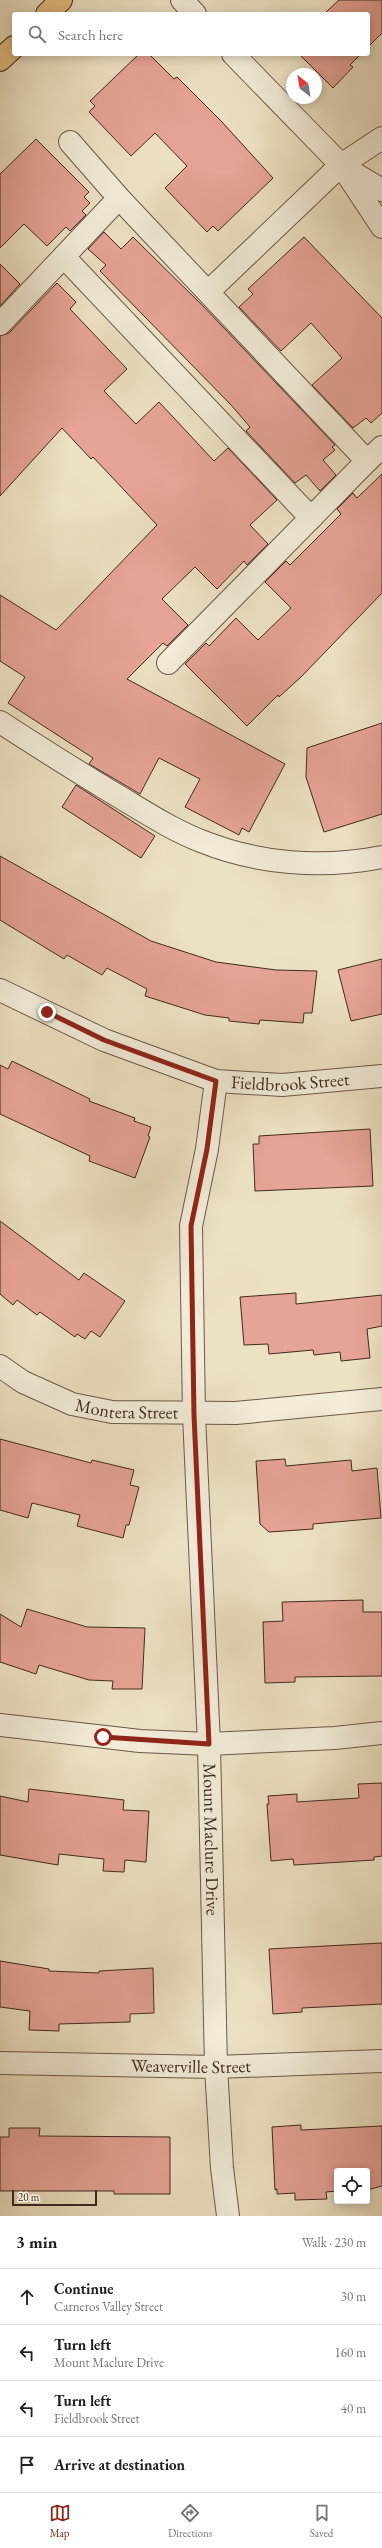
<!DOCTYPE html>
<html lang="en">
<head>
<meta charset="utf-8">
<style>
	body { margin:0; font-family:"EB Garamond",serif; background:#f2f2f2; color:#202124 }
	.controls { position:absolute; right:12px; bottom:12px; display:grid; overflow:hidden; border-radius:4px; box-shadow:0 2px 10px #0003 }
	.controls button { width:36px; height:36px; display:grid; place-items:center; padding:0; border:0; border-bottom:1px solid #e0e0e0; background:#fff; color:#202124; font:20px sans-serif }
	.compass { position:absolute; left:286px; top:68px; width:36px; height:36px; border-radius:50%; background:#fff; box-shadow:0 2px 10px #0003; rotate:329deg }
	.scale { position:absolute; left:12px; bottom:10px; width:85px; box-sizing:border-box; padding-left:4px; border:2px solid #412a1d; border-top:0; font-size:11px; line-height:14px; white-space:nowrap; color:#412a1d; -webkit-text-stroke:3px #f3ecd9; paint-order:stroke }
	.stop { position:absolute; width:12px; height:12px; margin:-9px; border:3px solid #8f2418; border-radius:50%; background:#fff }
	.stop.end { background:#8f2418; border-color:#fff; box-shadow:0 1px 4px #0008 }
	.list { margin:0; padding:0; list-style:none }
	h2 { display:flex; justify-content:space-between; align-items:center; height:52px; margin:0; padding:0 16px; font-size:17px }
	h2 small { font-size:13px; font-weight:400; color:#757577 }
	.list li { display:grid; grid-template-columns:26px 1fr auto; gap:12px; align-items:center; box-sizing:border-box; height:56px; padding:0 16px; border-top:1px solid #e0e0e0 }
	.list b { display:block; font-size:15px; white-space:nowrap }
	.list p { margin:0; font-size:13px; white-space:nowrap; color:#757577 }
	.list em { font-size:13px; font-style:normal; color:#757577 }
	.icon { flex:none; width:22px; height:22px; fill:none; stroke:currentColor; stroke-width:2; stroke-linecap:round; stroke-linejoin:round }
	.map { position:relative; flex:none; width:382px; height:2216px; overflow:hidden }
	.search { position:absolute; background:#fff; box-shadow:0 2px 10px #0003; left:12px; right:12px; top:12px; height:44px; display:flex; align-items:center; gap:10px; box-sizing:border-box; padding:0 14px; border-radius:4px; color:#757577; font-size:15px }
	.sheet { height:276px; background:#fff }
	nav { display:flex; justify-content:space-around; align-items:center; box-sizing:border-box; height:56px; border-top:1px solid #e0e0e0; background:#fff; font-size:11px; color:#757577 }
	nav a { display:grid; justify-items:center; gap:2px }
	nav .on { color:#8f2418 }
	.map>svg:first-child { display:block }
	.building { fill:#e6a397; stroke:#412a1d }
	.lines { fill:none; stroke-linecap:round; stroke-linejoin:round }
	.minor-casing { stroke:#6c5847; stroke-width:24 }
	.major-casing { stroke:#412a1d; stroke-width:24 }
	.minor { stroke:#f3ecd9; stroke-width:22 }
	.major { stroke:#e6c082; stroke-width:22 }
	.route { stroke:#8f2418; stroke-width:5 }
	.labels { text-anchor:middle; stroke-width:3; stroke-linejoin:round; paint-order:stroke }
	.street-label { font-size:18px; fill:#412a1d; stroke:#f3ecd9 }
</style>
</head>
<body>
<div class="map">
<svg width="382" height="2216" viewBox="0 0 382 2216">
	<rect width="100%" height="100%" fill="#ede1c4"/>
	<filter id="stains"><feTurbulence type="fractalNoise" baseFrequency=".005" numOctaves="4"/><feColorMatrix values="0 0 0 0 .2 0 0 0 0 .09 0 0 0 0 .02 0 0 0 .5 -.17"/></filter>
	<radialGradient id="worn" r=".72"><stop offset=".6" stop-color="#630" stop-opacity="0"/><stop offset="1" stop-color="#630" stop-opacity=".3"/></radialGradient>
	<g class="building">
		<path d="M339,0H382V33L368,47V14H324Z"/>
		<path d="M139,54H149L174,79L177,77L222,122L273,178L218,231L213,226L207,232L165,188L187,166L155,133L131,156L89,112L95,106L90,101Z"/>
		<path d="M299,54H361L350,65L353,67L333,88Z"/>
		<path d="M36,139L89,192L84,197L90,203L82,211L86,215L70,231L66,227L47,246L24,224L0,248V174Z"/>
		<path d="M104,232L121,249L133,237L203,306L335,445L332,447L335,450L323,460L336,475L320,491L306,475L295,483L246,431L250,427L232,406L100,271L106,265L88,249Z"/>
		<path d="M304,237L382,318V413L371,423L366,418L353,428L312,385L342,358L311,323L281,351L239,307L253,294L248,289Z"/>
		<path d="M0,264L20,284L0,306Z"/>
		<path d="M57,283L76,302L70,309L127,369L104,391L136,424L159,402L214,461L228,448L277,500L250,525L268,544L247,565L244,561L217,589L195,567L162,599L188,625L167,646L163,643L127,679L285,764L249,832L242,828L239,835L185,807L200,779L159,758L140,794L89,764L93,758L8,703L25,677L0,661V595L56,630L157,525L93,457L91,459L62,428L0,496V336L9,333Z"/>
		<path d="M382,474V593L302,676L279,697L278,695L247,726L185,664L206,643L209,646L236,618L258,640L291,608L265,582L286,561L290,565L341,514L337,509L353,493L357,498Z"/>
		<path d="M382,723V814L324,832L306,777L307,748Z"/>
		<path d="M76,785L155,836L141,858L62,807Z"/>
		<path d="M0,856L151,941L216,962L276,970L317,971L312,1013H304L303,1023L260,1020L259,1024L229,1021V1018L205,1015L145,996L147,989L107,968L102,975L67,955L64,959L0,920Z"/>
		<path d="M382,959V1014L351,1021L338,970Z"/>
		<path d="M12,1061L90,1099L89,1101L135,1118L134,1121L151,1127L148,1136L150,1137L135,1178L89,1161L90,1156L0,1114V1065L8,1069Z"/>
		<path d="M370,1129L373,1186L255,1191L253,1144H259V1136Z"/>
		<path d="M0,1221L79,1280L84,1273L125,1301L100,1337L91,1331L85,1339L77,1334L75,1337L40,1312L37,1315L17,1300L13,1305L0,1294Z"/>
		<path d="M296,1293V1304L382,1295V1326L367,1329L370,1358L341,1361L340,1352L314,1355L313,1350L269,1354L268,1344L244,1345L240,1297Z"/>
		<path d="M0,1439L91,1463L92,1460L134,1470L130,1485L139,1487L129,1525H126L123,1538L77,1526L80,1515L32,1503L28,1518L0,1510Z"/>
		<path d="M285,1459L286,1466L351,1460L352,1471L377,1468L381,1518L313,1524V1529L269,1532L260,1524L256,1461Z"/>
		<path d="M363,1600V1612H382V1676L295,1677V1682L265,1683L263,1622L283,1621L282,1602Z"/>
		<path d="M27,1609L87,1627L145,1628L142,1689H112L113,1681L89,1680L39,1665L36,1674L0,1662V1614L21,1627Z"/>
		<path d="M382,1783V1856L374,1857V1860L294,1865L293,1859L271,1861L267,1804H269L268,1796L297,1794V1802L359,1798L358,1784Z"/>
		<path d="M29,1789L124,1800L123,1810L149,1811L146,1862L125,1860L124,1872L103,1871L104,1859L59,1854L58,1865L0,1855V1796L28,1802Z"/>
		<path d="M382,1943V2004L302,2008V2012L273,2014L269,1949Z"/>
		<path d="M0,1961L49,1969V1971L99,1973V1971L153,1968L154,2013L130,2014V2022L59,2024V2031L29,2030L30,2011L0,2007Z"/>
		<path d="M301,2125V2130L382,2126V2186L367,2190V2171H337V2191L326,2192L327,2199L295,2200V2193L277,2194V2189L275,2190L272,2127Z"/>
		<path d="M9,2128H40L39,2136L170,2137V2194H114V2191H0V2137H9Z"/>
	</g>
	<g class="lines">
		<g class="minor-casing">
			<g id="minor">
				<path d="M182,0L195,14"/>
				<path d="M233,54L341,165L382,227"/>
				<path d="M70,142L119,198L367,461L168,663"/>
				<path d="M345,168L382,190"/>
				<path d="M64,257L311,518"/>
				<path d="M208,292L341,165L382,138"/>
				<path d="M0,324L119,198"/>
				<path d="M367,461L382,447"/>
				<path d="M0,722C37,746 75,770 113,793C142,810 170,829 201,841C258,864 321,869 382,857"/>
				<path id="s1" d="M0,990L104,1040L216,1081L282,1085L382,1076"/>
				<path id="s2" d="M216,1081L207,1149L191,1226L194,1415L209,1744L216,2067L222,2168L228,2216"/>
				<path id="s3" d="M0,1366L23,1382L72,1404L112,1412L236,1413L382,1399"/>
				<path d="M0,1725L140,1741L209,1744L335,1738L382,1733"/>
				<path id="s4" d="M0,2063L216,2067L382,2061"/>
			</g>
		</g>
		<g class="major-casing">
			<g id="major">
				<path d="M47,14L61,0"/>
				<path d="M0,60L14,47"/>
			</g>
		</g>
		<use href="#minor" class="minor"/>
		<use href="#major" class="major"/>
	</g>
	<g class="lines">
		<path class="route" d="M47,1012L104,1040L216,1081L207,1149L191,1226L194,1415L209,1744L103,1737"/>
	</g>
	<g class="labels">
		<g class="street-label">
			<text dy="6" stroke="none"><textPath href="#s1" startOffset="309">Fieldbrook Street</textPath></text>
			<text dy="6" stroke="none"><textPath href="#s3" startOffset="137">Montera Street</textPath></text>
			<text dy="6" stroke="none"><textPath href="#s2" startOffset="761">Mount Maclure Drive</textPath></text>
			<text dy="6" stroke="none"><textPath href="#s4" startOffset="191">Weaverville Street</textPath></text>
		</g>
	</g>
	<rect width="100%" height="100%" filter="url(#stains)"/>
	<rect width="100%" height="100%" fill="url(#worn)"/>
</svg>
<div class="controls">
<button><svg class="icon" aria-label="locate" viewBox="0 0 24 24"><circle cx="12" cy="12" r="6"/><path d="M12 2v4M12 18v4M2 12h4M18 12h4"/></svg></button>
</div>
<svg class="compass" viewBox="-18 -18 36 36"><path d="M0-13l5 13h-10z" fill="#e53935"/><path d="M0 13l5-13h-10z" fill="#757577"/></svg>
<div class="scale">20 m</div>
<div class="stop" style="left:103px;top:1737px"></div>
<div class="stop end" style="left:47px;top:1012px"></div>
<div class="search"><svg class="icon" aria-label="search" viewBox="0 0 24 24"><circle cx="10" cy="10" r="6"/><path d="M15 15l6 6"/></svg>Search here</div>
</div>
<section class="sheet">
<h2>3 min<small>Walk · 230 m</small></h2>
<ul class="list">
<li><svg class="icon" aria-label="ahead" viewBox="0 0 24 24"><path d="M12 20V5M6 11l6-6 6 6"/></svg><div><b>Continue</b><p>Carneros Valley Street</p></div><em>30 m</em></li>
<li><svg class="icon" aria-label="left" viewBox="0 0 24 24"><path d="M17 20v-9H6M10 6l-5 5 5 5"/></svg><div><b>Turn left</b><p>Mount Maclure Drive</p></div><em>160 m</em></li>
<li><svg class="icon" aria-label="left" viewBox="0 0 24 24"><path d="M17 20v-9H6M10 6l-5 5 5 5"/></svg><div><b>Turn left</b><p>Fieldbrook Street</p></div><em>40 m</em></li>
<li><svg class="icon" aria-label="arrive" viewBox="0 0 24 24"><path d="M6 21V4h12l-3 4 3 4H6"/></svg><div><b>Arrive at destination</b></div></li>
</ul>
</section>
<nav>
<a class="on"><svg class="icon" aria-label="map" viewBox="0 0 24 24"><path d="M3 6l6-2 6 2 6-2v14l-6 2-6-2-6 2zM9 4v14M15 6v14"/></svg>Map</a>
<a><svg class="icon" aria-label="directions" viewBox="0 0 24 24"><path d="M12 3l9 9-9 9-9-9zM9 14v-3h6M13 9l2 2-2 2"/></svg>Directions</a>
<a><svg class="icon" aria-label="saved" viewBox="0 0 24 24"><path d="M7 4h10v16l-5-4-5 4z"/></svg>Saved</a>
</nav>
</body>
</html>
